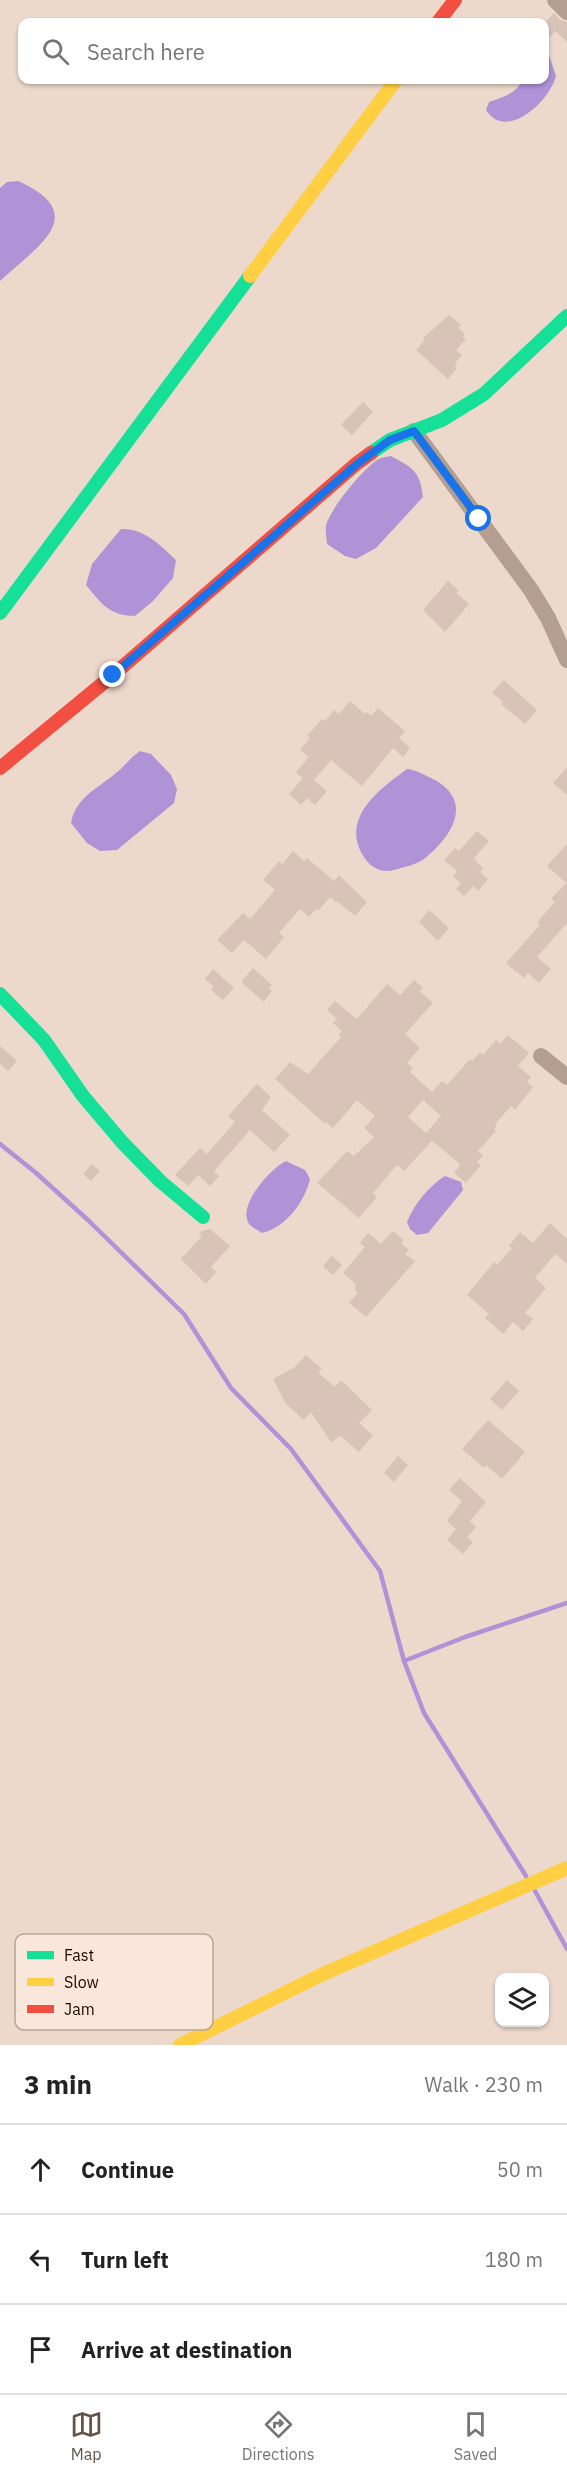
<!DOCTYPE html>
<html lang="en">
<head>
<meta charset="utf-8">
<style>
	body { margin:0; font-family:"IBM Plex Sans",sans-serif; background:#f2f2f2; color:#222 }
	.controls { position:absolute; right:18px; bottom:18px; display:grid; overflow:hidden; border-radius:12px; box-shadow:0 2px 4px #0004 }
	.controls button { width:54px; height:54px; display:grid; place-items:center; padding:0; border:0; border-bottom:2px solid #e0e0e0; background:#fff; color:#222; font:30px sans-serif }
	.stop { position:absolute; width:18px; height:18px; margin:-14px; border:4px solid #1a73e8; border-radius:50%; background:#fff }
	.stop.end { background:#1a73e8; border-color:#fff; box-shadow:0 2px 6px #0008 }
	.list { margin:0; padding:0; list-style:none }
	h2 { display:flex; justify-content:space-between; align-items:center; height:78px; margin:0; padding:0 24px; font-size:26px }
	h2 small { font-size:20px; font-weight:400; color:#767676 }
	.list li { display:grid; grid-template-columns:39px 1fr auto; gap:18px; align-items:center; box-sizing:border-box; height:90px; padding:0 24px; border-top:2px solid #e0e0e0 }
	.list b { display:block; font-size:22px; white-space:nowrap }
	.list em { font-size:20px; font-style:normal; color:#767676 }
	.icon { flex:none; width:33px; height:33px; fill:none; stroke:currentColor; stroke-width:2; stroke-linecap:round; stroke-linejoin:round }
	.map { position:relative; flex:none; width:567px; height:2045px; overflow:hidden }
	.search { position:absolute; background:#fff; box-shadow:0 2px 4px #0004; left:18px; right:18px; top:18px; height:66px; display:flex; align-items:center; gap:15px; box-sizing:border-box; padding:0 21px; border-radius:12px; color:#767676; font-size:22px }
	.sheet { height:348px; background:#fff }
	nav { display:flex; justify-content:space-around; align-items:center; box-sizing:border-box; height:84px; border-top:2px solid #e0e0e0; background:#fff; font-size:16px; color:#767676 }
	nav a { display:grid; justify-items:center; gap:3px }
	nav .on { color:#645349 }
	.map>svg:first-child { display:block }
	.water { fill:#ae93d6 }
	.lines { fill:none; stroke-linecap:round; stroke-linejoin:round }
	.stream { stroke:#ae93d6; stroke-width:4.5 }
	.building { fill:#d9c2b8; fill-rule:evenodd }
	.street { stroke:#b39e90; stroke-width:16 }
	.fast { stroke:#16e098; stroke-width:14 }
	.slow { stroke:#ffcf43; stroke-width:14 }
	.jam { stroke:#f24e42; stroke-width:14 }
	.route { stroke:#1a73e8; stroke-width:8 }
	.key { fill:#fae7db; stroke:#b7a59a; stroke-width:1.5 }
	.key-label { font-size:16px; fill:#1a0b03 }
</style>
</head>
<body>
<div class="map">
<svg width="567" height="2045" viewBox="0 0 567 2045">
	<rect width="100%" height="100%" fill="#edd9cc"/>
	<g class="water">
		<path d="M545,53L549,55L556,76C550,101 506,142 486,110L489,102C501,98 518,93 522,80H544Z"/>
		<path d="M18,181C93,215 36,247 0,281V188L7,182Z"/>
		<path d="M391,456C413,468 420,471 423,497L376,548L356,559L345,556L327,544C327,539 325,531 326,526C329,510 367,463 381,458C384,457 387,457 391,456Z"/>
		<path d="M121,529C144,528 160,545 176,560L173,578L153,601L135,616C108,615 102,604 86,585L92,564Z"/>
		<path d="M140,751L151,754L171,775L177,789L174,803L117,850L100,851L87,843L71,823C76,797 97,789 116,773C125,766 131,757 140,751Z"/>
		<path d="M407,769C417,770 424,775 433,779C475,801 452,837 424,859C416,865 404,867 394,870C383,873 373,869 366,860C338,820 377,791 407,769Z"/>
		<path d="M286,1161L305,1170L310,1179C304,1203 286,1227 262,1233C259,1231 253,1228 250,1225C235,1207 271,1168 286,1161Z"/>
		<path d="M445,1176L461,1182L463,1190L428,1233L417,1235L410,1229L407,1222C414,1204 429,1186 445,1176Z"/>
	</g>
	<g class="lines">
		<g class="stream">
			<path d="M0,1144L35,1172L89,1221L184,1314L231,1388L291,1449L380,1571L404,1661L424,1713L526,1876"/>
			<path d="M404,1661L465,1637L567,1603"/>
			<path d="M535,1891L567,1949"/>
		</g>
	</g>
	<g class="building">
		<path d="M554,13L560,20L567,22V42L555,31L551,36L544,30V24Z"/>
		<path d="M449,315L461,325L458,328L465,334L463,336L466,339L456,350L462,355L456,362L457,363L454,366L457,368L448,379L416,350L425,340L423,338Z"/>
		<path d="M363,402L373,412L352,435L341,425Z"/>
		<path d="M448,581L459,591L456,593L469,604L445,632L423,610Z"/>
		<path d="M504,680L537,710L525,724L501,704L503,702L492,693Z"/>
		<path d="M350,701L365,714L367,712L371,716L378,708L405,731L399,738L410,748L403,757L393,748L362,786L331,760L314,780L327,791L315,805L307,798L301,805L289,794L303,778L296,772L309,757L300,750L310,738L307,736L322,719L325,721L334,710L339,714Z"/>
		<path d="M567,767V795L553,783Z"/>
		<path d="M477,831L489,841L474,858L483,869L480,872L488,879L478,891L473,886L464,896L456,889L461,883L453,876L457,871L444,860L455,848L459,851Z"/>
		<path d="M567,844V923L537,957L551,969L539,983L528,973L524,978L506,963L540,925L537,922L555,902L551,899L566,883L547,866Z"/>
		<path d="M293,851L304,861L307,858L334,881L339,875L367,902L355,916L337,901L336,902L330,897L318,911L316,909L309,917L300,909L279,933L284,937L266,959L244,940L232,953L217,940L243,913L250,919L275,890L263,880L279,861L282,864Z"/>
		<path d="M429,910L449,928L438,941L419,922Z"/>
		<path d="M253,968L272,985L269,988L272,991L264,1002L241,982Z"/>
		<path d="M213,969L234,988L223,1000L211,990L214,987L205,979Z"/>
		<path d="M414,980L423,988L420,991L433,1003L405,1034L420,1048L407,1063L413,1068L410,1072L432,1092L442,1081L447,1085L470,1059L472,1061L480,1052L483,1055L496,1040L500,1044L508,1035L529,1053L518,1066L531,1077L527,1081L533,1087L515,1110L511,1106L495,1124L497,1125L494,1129L496,1131L478,1151L483,1155L477,1162L481,1165L466,1183L454,1173L460,1166L459,1163L432,1141L404,1171L397,1165L373,1193L377,1197L359,1218L317,1183L347,1151L354,1156L374,1137L364,1128L375,1116L357,1100L333,1128L326,1122L324,1123L275,1079L290,1062L308,1074L341,1037L339,1035L342,1031L333,1023L337,1019L327,1010L335,1001L357,1019L387,984L400,995ZM423,1100L441,1116L426,1133L408,1117Z"/>
		<path d="M0,1046L17,1061L8,1071L0,1064Z"/>
		<path d="M257,1084L271,1097L262,1110L290,1135L274,1152L250,1130L216,1169L214,1172L219,1176L210,1186L198,1175L188,1186L175,1175L200,1148L207,1154L235,1122L228,1116Z"/>
		<path d="M92,1164L100,1171L91,1181L83,1174Z"/>
		<path d="M550,1223L567,1239V1264L555,1254L535,1278L546,1288L525,1313L533,1319L523,1331L513,1322L503,1334L485,1318L489,1314L467,1295L494,1262L497,1265L512,1248L509,1246L520,1232L533,1243Z"/>
		<path d="M210,1229L230,1246L211,1267L216,1272L206,1284L181,1259L202,1236L199,1234L202,1231Z"/>
		<path d="M393,1231L404,1240L401,1243L409,1250L405,1254L415,1261L366,1317L349,1303L358,1293L355,1290L356,1284L343,1273L365,1247L360,1243L368,1233L381,1244Z"/>
		<path d="M332,1256L342,1265L333,1275L323,1266Z"/>
		<path d="M306,1355L322,1369L318,1373L335,1387L341,1380L372,1410L359,1423L373,1435L359,1452L341,1436L331,1442L311,1412L304,1420L286,1404L273,1379L295,1367Z"/>
		<path d="M507,1380L519,1391L502,1410L490,1399Z"/>
		<path d="M488,1420L525,1452L502,1479L486,1465L484,1468L462,1449Z"/>
		<path d="M398,1456L408,1465L394,1482L384,1473Z"/>
		<path d="M460,1478L486,1502L470,1521L476,1527L467,1537L473,1542L463,1554L447,1540L456,1529L447,1521L462,1501L449,1490Z"/>
	</g>
	<g class="lines">
		<g class="street">
			<path d="M555,0L567,12"/>
			<path d="M414,431L531,590L548,618L567,660"/>
			<path d="M541,1056L567,1077"/>
		</g>
		<g class="fast">
			<path d="M371,453L390,440L442,420L484,394L567,316"/>
			<path d="M0,613L250,276"/>
			<path d="M0,994L44,1040L83,1096L122,1142L160,1181L203,1217"/>
		</g>
		<g class="slow">
			<path d="M250,276L396,80"/>
			<path d="M180,2045L323,1974L567,1868"/>
		</g>
		<g class="jam">
			<path d="M438,22L455,0"/>
			<path d="M0,768L113,675L356,464L371,453"/>
		</g>
	</g>
	<g class="lines">
		<path class="route" d="M113,675L357,464L390,440L414,431L479,519"/>
	</g>
	<rect x="15" y="1934" width="198" height="96" rx="9" class="key"/>
	<rect x="27" y="1951" width="27" height="8" fill="#16e098"/>
	<rect x="27" y="1978" width="27" height="8" fill="#ffcf43"/>
	<rect x="27" y="2005" width="27" height="8" fill="#f24e42"/>
	<g class="key-label">
		<text x="64" y="1961">Fast</text>
		<text x="64" y="1988">Slow</text>
		<text x="64" y="2015">Jam</text>
	</g>
</svg>
<div class="controls">
<button><svg class="icon" aria-label="layers" viewBox="0 0 24 24"><path d="M12 4l9 5-9 5-9-5zM3 14l9 5 9-5"/></svg></button>
</div>
<div class="stop" style="left:479px;top:519px"></div>
<div class="stop end" style="left:113px;top:675px"></div>
<div class="search"><svg class="icon" aria-label="search" viewBox="0 0 24 24"><circle cx="10" cy="10" r="6"/><path d="M15 15l6 6"/></svg>Search here</div>
</div>
<section class="sheet">
<h2>3 min<small>Walk · 230 m</small></h2>
<ul class="list">
<li><svg class="icon" aria-label="ahead" viewBox="0 0 24 24"><path d="M12 20V5M6 11l6-6 6 6"/></svg><div><b>Continue</b></div><em>50 m</em></li>
<li><svg class="icon" aria-label="left" viewBox="0 0 24 24"><path d="M17 20v-9H6M10 6l-5 5 5 5"/></svg><div><b>Turn left</b></div><em>180 m</em></li>
<li><svg class="icon" aria-label="arrive" viewBox="0 0 24 24"><path d="M6 21V4h12l-3 4 3 4H6"/></svg><div><b>Arrive at destination</b></div></li>
</ul>
</section>
<nav>
<a class="on"><svg class="icon" aria-label="map" viewBox="0 0 24 24"><path d="M3 6l6-2 6 2 6-2v14l-6 2-6-2-6 2zM9 4v14M15 6v14"/></svg>Map</a>
<a><svg class="icon" aria-label="directions" viewBox="0 0 24 24"><path d="M12 3l9 9-9 9-9-9zM9 14v-3h6M13 9l2 2-2 2"/></svg>Directions</a>
<a><svg class="icon" aria-label="saved" viewBox="0 0 24 24"><path d="M7 4h10v16l-5-4-5 4z"/></svg>Saved</a>
</nav>
</body>
</html>
